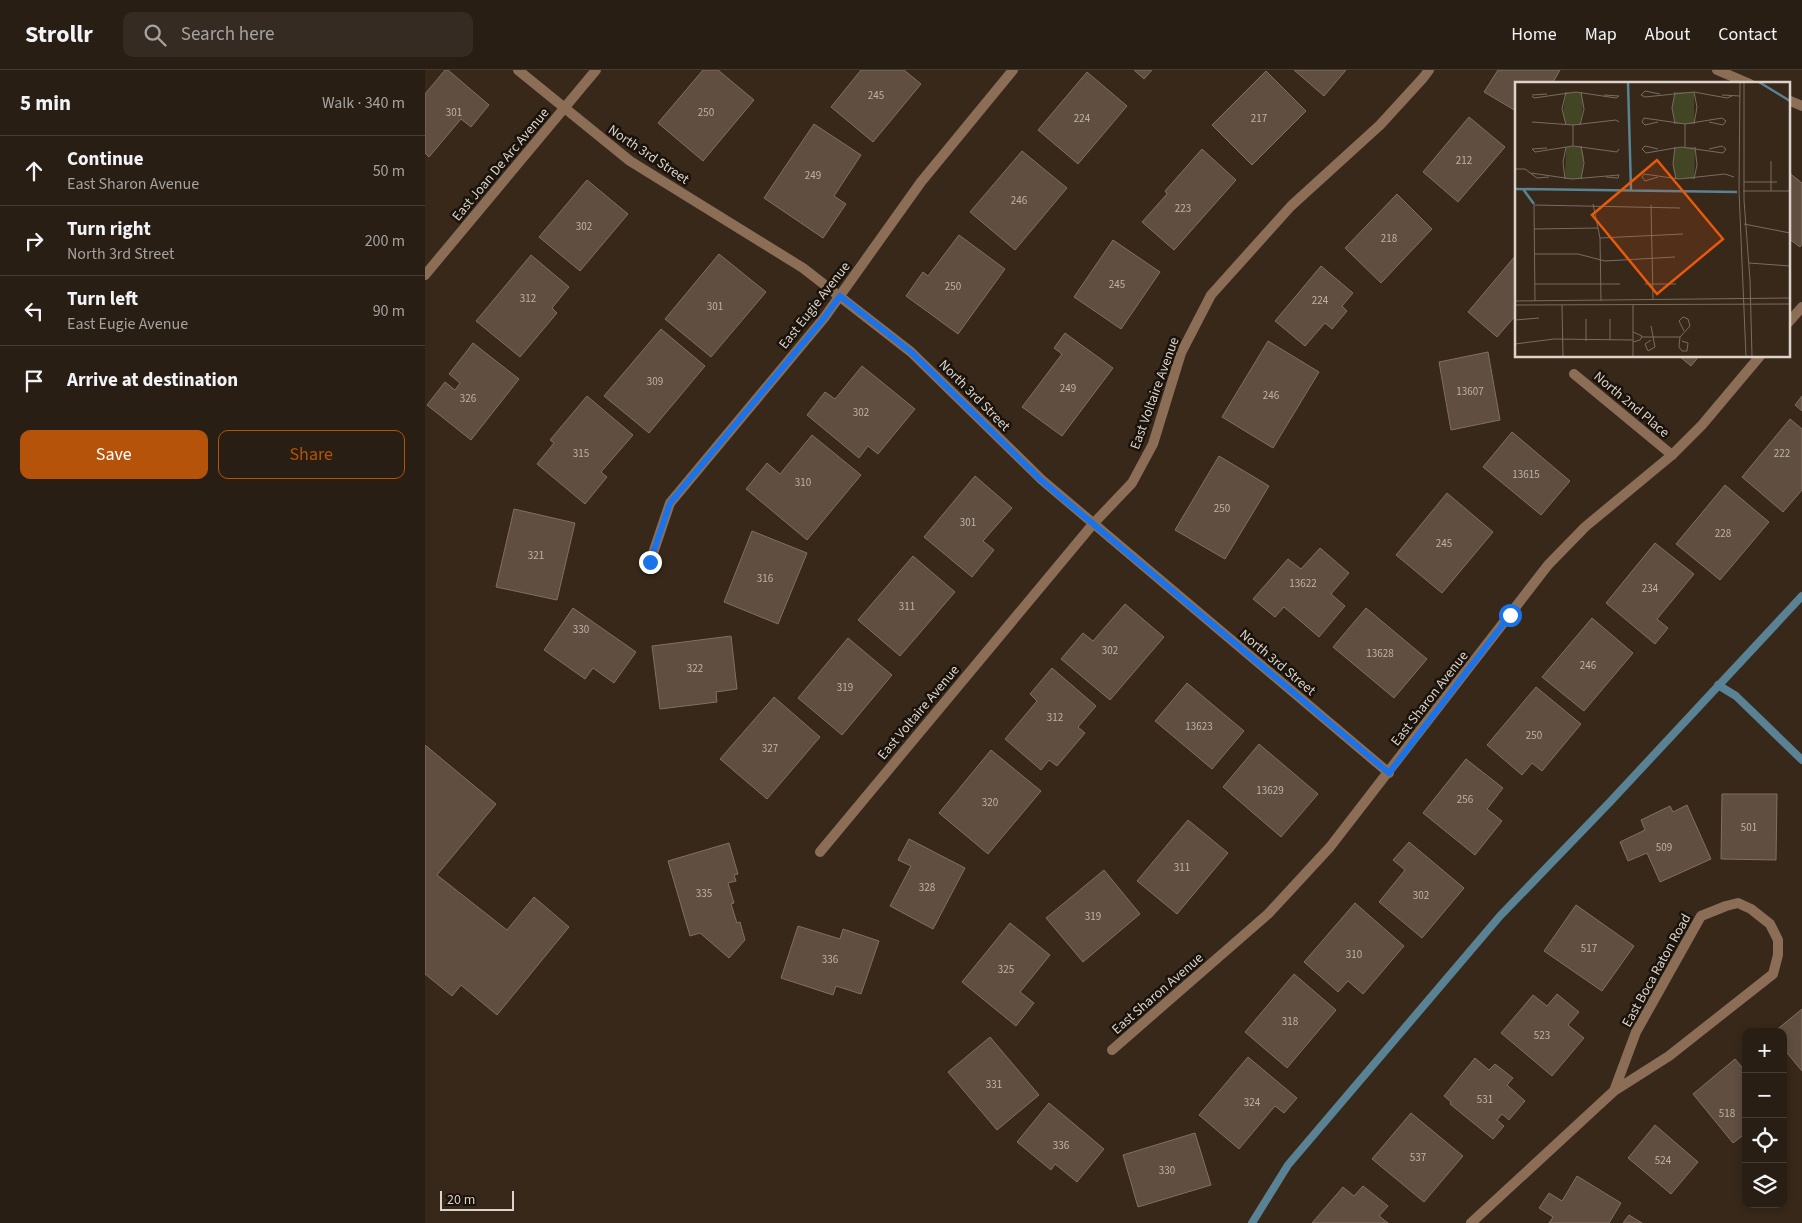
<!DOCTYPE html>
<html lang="en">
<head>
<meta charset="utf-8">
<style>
	body { margin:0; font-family:"Source Sans 3",sans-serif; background:#352b22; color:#f1f3f6 }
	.controls { position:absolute; right:15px; bottom:15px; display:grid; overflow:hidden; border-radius:10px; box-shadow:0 2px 8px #0003 }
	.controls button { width:45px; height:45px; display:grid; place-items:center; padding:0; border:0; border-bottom:1px solid #453c34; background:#291e14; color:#f1f3f6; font:25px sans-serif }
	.scale { position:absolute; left:15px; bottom:12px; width:74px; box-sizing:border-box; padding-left:5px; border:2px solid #ddd3ca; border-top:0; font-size:14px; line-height:18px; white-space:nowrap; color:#ddd3ca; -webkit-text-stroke:4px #19130c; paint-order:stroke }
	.stop { position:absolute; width:15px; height:15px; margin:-11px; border:4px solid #1a73e8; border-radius:50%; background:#fff }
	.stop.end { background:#1a73e8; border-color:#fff; box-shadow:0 1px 5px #0008 }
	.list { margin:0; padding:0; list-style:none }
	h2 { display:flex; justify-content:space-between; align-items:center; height:65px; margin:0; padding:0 20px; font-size:21px }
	h2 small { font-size:16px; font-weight:400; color:#a5a2a0 }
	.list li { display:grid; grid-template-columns:32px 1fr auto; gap:15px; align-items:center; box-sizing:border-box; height:70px; padding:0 20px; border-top:1px solid #453c34 }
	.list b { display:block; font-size:19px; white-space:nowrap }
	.list p { margin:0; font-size:16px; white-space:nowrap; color:#a5a2a0 }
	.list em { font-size:16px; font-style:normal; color:#a5a2a0 }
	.actions { display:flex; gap:10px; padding:15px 20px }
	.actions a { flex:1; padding:11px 0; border:1px solid #b45309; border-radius:10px; text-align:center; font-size:18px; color:#b45309 }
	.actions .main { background:#b45309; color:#fff }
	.icon { flex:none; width:28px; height:28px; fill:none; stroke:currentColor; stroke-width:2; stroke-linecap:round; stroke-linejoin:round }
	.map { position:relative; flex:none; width:1377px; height:1153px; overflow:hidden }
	header { display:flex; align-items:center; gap:30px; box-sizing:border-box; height:70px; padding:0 25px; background:#291e14; border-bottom:1px solid #453c34 }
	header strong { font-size:24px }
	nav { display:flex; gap:28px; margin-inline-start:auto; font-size:18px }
	.search { width:350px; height:45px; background:#352b22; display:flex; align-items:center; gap:12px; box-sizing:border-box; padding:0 18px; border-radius:10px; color:#a5a2a0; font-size:19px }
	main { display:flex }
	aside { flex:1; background:#291e14 }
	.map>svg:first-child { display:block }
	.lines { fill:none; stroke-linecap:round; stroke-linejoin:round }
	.stream { stroke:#598394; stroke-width:8 }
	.building { fill:#604e40; stroke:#826f60 }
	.street { stroke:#8c6e57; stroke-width:10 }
	.route { stroke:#1a73e8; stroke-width:6 }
	.labels { text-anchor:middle; stroke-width:5; stroke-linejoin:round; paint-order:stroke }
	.number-label { font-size:11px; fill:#beb2a8 }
	.street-label { font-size:14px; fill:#ddd3ca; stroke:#19130c }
	.inset-river { fill:none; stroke:#598394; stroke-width:2.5 }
	.inset-road { fill:none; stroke:#796c60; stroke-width:1 }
	.view { fill:#e8590c; fill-opacity:0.15; stroke:#e8590c; stroke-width:2.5 }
	.inset-edge { fill:none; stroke:#ddd3ca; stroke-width:2.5 }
</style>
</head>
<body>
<header>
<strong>Strollr</strong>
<div class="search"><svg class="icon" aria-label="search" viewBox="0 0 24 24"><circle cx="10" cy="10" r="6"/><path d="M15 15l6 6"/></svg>Search here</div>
<nav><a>Home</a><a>Map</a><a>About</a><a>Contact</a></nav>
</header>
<main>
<aside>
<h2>5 min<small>Walk · 340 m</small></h2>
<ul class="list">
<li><svg class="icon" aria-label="ahead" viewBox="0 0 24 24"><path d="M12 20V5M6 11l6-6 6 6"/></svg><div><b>Continue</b><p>East Sharon Avenue</p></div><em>50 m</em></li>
<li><svg class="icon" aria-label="right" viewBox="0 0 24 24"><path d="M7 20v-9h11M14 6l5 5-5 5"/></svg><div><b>Turn right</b><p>North 3rd Street</p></div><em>200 m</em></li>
<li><svg class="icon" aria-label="left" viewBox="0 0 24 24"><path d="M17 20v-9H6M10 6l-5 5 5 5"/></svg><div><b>Turn left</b><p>East Eugie Avenue</p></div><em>90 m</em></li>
<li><svg class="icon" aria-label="arrive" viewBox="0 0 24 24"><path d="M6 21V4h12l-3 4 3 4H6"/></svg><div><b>Arrive at destination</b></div></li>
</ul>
<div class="actions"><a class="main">Save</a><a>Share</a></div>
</aside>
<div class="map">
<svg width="1377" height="1153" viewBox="0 0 1377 1153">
	<rect width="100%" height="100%" fill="#37281a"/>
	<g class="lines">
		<g class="stream">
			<path d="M1293,615L1311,626L1377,690"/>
			<path d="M827,1153L863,1095L1075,846L1184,733L1377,526"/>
		</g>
	</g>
	<g class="building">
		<path d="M20,0H23L64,35L46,57L36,49L4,87L0,83V24Z"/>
		<path d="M278,0H293L329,30L278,91L233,53Z"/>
		<path d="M436,0H479L496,14L448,72L406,37Z"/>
		<path d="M709,0H727L719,9Z"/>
		<path d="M869,0H921L899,26Z"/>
		<path d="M1073,0H1135L1127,14H1091V41L1059,22Z"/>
		<path d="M841,1L881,41L827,95L787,55Z"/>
		<path d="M662,2L702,36L653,94L613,60Z"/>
		<path d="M1044,47L1080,77L1033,132L998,102Z"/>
		<path d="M389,54L436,85L409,126L421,134L398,168L339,128Z"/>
		<path d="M777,79L811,110L749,180L717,152L742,124L740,121Z"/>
		<path d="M597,81L642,118L590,180L545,142Z"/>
		<path d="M1363,102L1377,113V174L1375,177L1363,168Z"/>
		<path d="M162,110L203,144L155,201L114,167Z"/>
		<path d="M972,124L1007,159L956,213L920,178Z"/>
		<path d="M534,165L580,199L533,264L481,226L498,202L503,206Z"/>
		<path d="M688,170L735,202L696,259L649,227Z"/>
		<path d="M294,184L341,222L286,287L240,249Z"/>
		<path d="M106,185L144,217L127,238L132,243L95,287L51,251Z"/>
		<path d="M1091,185V245L1072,267L1043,242Z"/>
		<path d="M896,196L928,223L917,236L922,241L907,259L900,253L880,276L850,251Z"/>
		<path d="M236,259L280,296L224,363L179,326Z"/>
		<path d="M640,263L688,298L637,366L597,337L637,284L629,278Z"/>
		<path d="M843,271L894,302L848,378L797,347Z"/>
		<path d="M48,273L94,309L46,370L2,335L20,312L30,320L35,313L24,304Z"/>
		<path d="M1063,282L1075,350L1026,360L1014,292Z"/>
		<path d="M1254,286H1274L1266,296Z"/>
		<path d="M437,296L490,339L453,384L443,376L434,388L382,345L400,322L410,329Z"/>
		<path d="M162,326L208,365L176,402L182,407L160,434L112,394L129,373L125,370Z"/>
		<path d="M1377,326V341L1370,335Z"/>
		<path d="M1365,349L1377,359V420L1358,442L1317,407Z"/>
		<path d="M1087,362L1145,411L1116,445L1058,397Z"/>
		<path d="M387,365L436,405L382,470L321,419L342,393L355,404Z"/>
		<path d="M794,386L844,416L800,489L750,460Z"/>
		<path d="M550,406L587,438L558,471L569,480L547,507L499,467Z"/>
		<path d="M1300,415L1344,452L1295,510L1251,474Z"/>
		<path d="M1022,423L1068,462L1017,523L971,485Z"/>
		<path d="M89,439L150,453L132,530L71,517Z"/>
		<path d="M327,461L382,483L353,554L299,532Z"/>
		<path d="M1230,473L1269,504L1232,549L1243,558L1230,574L1181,533Z"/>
		<path d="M895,478L924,503L906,524L920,536L894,567L859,537L850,547L828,529L863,489L876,499Z"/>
		<path d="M488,486L530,522L475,586L433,550Z"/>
		<path d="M700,534L739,567L685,630L636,589L658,563L668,571Z"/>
		<path d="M148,538L211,582L189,613L168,598L160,609L119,580Z"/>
		<path d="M941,538L1002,589L969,628L908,577Z"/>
		<path d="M1167,548L1208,583L1159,641L1117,607Z"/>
		<path d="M306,566L312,619L291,622L292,632L235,639L227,576Z"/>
		<path d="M423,568L467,605L417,665L373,628Z"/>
		<path d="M627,598L671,636L653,657L660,663L632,696L624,690L616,700L580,669L612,631L605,624Z"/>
		<path d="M762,613L819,661L787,699L730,651Z"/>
		<path d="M1111,617L1156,654L1117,701L1107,693L1097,705L1062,675Z"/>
		<path d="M349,627L395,667L342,729L295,689Z"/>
		<path d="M834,674L893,724L856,767L798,717Z"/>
		<path d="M0,675L71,734L12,805L82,860L109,827L144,857L72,945L36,915L27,926L0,904Z"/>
		<path d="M566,680L616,721L563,784L514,743Z"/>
		<path d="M1041,689L1078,718L1062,739L1077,751L1050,785L998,743Z"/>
		<path d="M1297,724H1352L1351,790L1296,789Z"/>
		<path d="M1262,735L1286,789L1235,812L1222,783L1203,791L1195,772L1220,760L1216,750L1245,736L1248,742Z"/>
		<path d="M763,750L803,783L752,844L712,811Z"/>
		<path d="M484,769L540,798L508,859L465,836L486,796L473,790Z"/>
		<path d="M984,772L1039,818L997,868L954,832L980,800L968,790Z"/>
		<path d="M304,773L313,804L309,805L311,811L303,813L309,833L306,834L312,853L315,852L320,870L304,888L275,863L265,866L243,791Z"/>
		<path d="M679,800L715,844L658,892L621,848Z"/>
		<path d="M930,833L979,876L938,924L923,911L913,922L879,892Z"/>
		<path d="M1151,835L1209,876L1177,921L1119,881Z"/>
		<path d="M585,853L625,885L595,922L609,933L591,956L537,912Z"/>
		<path d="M373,856L415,869L418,859L454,871L436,924L411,916L408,925L356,908Z"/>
		<path d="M869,904L911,940L862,998L820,962Z"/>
		<path d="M1132,924L1154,942L1143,955L1159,968L1127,1006L1076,963L1108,925L1122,936Z"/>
		<path d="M1377,939V1001L1358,978V962H1349Z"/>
		<path d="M565,967L614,1025L572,1060L523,1002Z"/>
		<path d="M823,987L872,1028L859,1043L850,1036L814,1079L774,1045Z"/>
		<path d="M1050,988L1064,1000L1070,994L1088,1008L1082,1015L1100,1031L1084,1050L1077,1044L1072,1050L1079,1056L1068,1069L1025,1034L1026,1032L1019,1026Z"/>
		<path d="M1310,989L1321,1002V1063L1308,1073L1268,1024Z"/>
		<path d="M624,1033L679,1079L652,1112L630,1094L626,1100L592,1072Z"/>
		<path d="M986,1043L1038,1086L999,1132L947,1089Z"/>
		<path d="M1230,1055L1273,1092L1246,1124L1203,1088Z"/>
		<path d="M770,1063L786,1115L713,1137L698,1085Z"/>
		<path d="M1152,1106L1196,1133L1184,1153H1124L1128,1147L1114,1138L1124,1123L1137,1131Z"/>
		<path d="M938,1116L963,1136L954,1146L963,1153H887L918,1117L929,1126Z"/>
		<path d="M1204,1145L1217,1153H1198Z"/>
	</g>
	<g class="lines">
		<g class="street">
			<path d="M93,0L205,91L378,198L486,282L617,410L964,703"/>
			<path d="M1292,0L1325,14"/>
			<path d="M1363,30L1377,36"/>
			<path d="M0,205L171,0"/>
			<path d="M1363,253L1377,237"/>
			<path d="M1149,304L1247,385"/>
			<path d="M225,492L245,433L399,248L496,112L588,0"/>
			<path d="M395,782L668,454L707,413L728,374L756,283L786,225L866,136L955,55L998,8L1004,0"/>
			<path d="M687,980L843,844L905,777L1123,495L1160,457L1247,385L1277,355L1335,286"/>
			<path d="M1046,1153L1189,1021L1244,986L1348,904L1353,885V870L1345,854L1326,839L1313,833L1301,836L1276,846L1211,962L1189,1021"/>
		</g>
	</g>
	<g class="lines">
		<path class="route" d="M225,492L245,433L399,248L415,226L486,282L616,410L964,703L1085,545"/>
	</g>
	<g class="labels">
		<g class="number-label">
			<text x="451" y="29">245</text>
			<text x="29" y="46">301</text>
			<text x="281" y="46">250</text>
			<text x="657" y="52">224</text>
			<text x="834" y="52">217</text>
			<text x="1039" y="94">212</text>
			<text x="388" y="109">249</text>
			<text x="594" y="134">246</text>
			<text x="758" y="142">223</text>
			<text x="159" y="160">302</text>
			<text x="964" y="172">218</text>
			<text x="692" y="218">245</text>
			<text x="528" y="220">250</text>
			<text x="103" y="232">312</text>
			<text x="895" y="234">224</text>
			<text x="290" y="240">301</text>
			<text x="230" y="315">309</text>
			<text x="643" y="322">249</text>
			<text x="1045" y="325">13607</text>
			<text x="846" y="329">246</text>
			<text x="43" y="332">326</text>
			<text x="436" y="346">302</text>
			<text x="156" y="387">315</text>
			<text x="1357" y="387">222</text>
			<text x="1101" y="408">13615</text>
			<text x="378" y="416">310</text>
			<text x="797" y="442">250</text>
			<text x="543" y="456">301</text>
			<text x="1298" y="467">228</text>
			<text x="1019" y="477">245</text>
			<text x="111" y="489">321</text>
			<text x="340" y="512">316</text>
			<text x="878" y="517">13622</text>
			<text x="1225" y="522">234</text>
			<text x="482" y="540">311</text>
			<text x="156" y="563">330</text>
			<text x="685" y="584">302</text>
			<text x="955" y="587">13628</text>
			<text x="1163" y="599">246</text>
			<text x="270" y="602">322</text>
			<text x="420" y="621">319</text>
			<text x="630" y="651">312</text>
			<text x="774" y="660">13623</text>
			<text x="1109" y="669">250</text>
			<text x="345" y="682">327</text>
			<text x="845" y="724">13629</text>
			<text x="1040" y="733">256</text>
			<text x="565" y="736">320</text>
			<text x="1324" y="761">501</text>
			<text x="1239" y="781">509</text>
			<text x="757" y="801">311</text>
			<text x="502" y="821">328</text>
			<text x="279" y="827">335</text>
			<text x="996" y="829">302</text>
			<text x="668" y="850">319</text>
			<text x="1164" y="882">517</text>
			<text x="929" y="888">310</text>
			<text x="405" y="893">336</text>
			<text x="581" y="903">325</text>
			<text x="865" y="955">318</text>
			<text x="1117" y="969">523</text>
			<text x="569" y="1018">331</text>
			<text x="1060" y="1033">531</text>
			<text x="827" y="1036">324</text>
			<text x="1302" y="1047">518</text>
			<text x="636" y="1079">336</text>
			<text x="993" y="1091">537</text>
			<text x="1238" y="1094">524</text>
			<text x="742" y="1104">330</text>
		</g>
		<g class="street-label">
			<text transform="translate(224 84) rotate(34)" y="5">North 3rd Street</text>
			<text transform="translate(75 94) rotate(-50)" y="5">East Joan De Arc Avenue</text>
			<text transform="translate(389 235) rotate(-52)" y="5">East Eugie Avenue</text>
			<text transform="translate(729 323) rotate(-70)" y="5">East Voltaire Avenue</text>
			<text transform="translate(550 325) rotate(45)" y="5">North 3rd Street</text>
			<text transform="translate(1207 334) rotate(40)" y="5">North 2nd Place</text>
			<text transform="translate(853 592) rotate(40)" y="5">North 3rd Street</text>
			<text transform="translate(1004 628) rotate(-52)" y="5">East Sharon Avenue</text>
			<text transform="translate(493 642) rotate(-50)" y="5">East Voltaire Avenue</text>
			<text transform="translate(1231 900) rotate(-61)" y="5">East Boca Raton Road</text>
			<text transform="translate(732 923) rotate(-41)" y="5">East Sharon Avenue</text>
		</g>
	</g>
	<g transform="translate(1090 12)">
		<rect width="275" height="275" fill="#37281a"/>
		<path d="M51,10H66L68,22L65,43H51L48,32ZM160,10H179V42H160L157,26ZM66,64L69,75L66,97H50L51,65ZM160,65H180L179,97H161L158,85Z" fill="#434624"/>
		<path class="inset-river" d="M113,0L116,108M244,0L275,19M0,107L222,110M8,107L19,122"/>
		<path class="inset-road" d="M225,0L224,109L231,275M229,0V118L235,198L237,275M160,10L157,26L160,42M179,10L182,25L179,42M17,13L32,12M89,13L104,14M126,13L130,15L179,10L212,16L217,14M126,13L130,9L145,12M207,13L225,14M17,14L19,16L61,10L101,16L104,14M17,40L58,43L101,38L104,40M127,40L129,36L170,42L207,36L211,39M127,40L130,43L143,40M194,40L208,43L211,39M170,42V65M51,43L47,27L51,10M65,43L69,27L66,10M58,64V43M160,65L158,82L161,97M17,67L20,70L58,64L102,70L104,67M17,67L32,66M127,67L131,71L166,65L208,71L211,67M127,67L130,64L143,67M194,67L207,64L211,67M0,87H10L22,96L34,95M16,91L57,97L104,93M91,95L103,96L104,93M127,95L129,92L164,97L210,92L219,95M127,95L130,99L143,95M50,97L48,80L51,65M66,97L69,81L66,64M179,97L182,83L180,65M229,100H262M228,109H275M256,109V79M78,122L85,156L86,219M136,123L138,217M229,142L275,151M19,147L83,146M85,156L168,152M20,172H63L90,179L160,175M234,181L275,184M20,202H105M130,202H161M0,219L275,216M20,219L19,123L165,126M0,223L275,222M47,223L48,275M118,223V275M95,237V258M0,238L24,236M118,250L127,254L125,258L118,260M126,255H165M136,258L130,262L133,269L140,265L136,244M71,259V237M167,259L173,261L172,269H167L164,265L165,255L175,244L173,237L168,235L164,239L169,249M0,262L39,257L118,258"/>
		<path class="view" d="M142,78L208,157L142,212L77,133Z"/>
		<rect width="275" height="275" class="inset-edge"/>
	</g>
</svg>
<div class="controls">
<button>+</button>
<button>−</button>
<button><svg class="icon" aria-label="locate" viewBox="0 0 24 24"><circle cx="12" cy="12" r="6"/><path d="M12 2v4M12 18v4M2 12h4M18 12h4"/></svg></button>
<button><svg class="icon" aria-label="layers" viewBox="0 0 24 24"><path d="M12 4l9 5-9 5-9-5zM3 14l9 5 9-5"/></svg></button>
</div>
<div class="scale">20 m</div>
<div class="stop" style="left:1085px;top:545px"></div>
<div class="stop end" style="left:225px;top:492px"></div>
</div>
</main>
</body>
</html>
